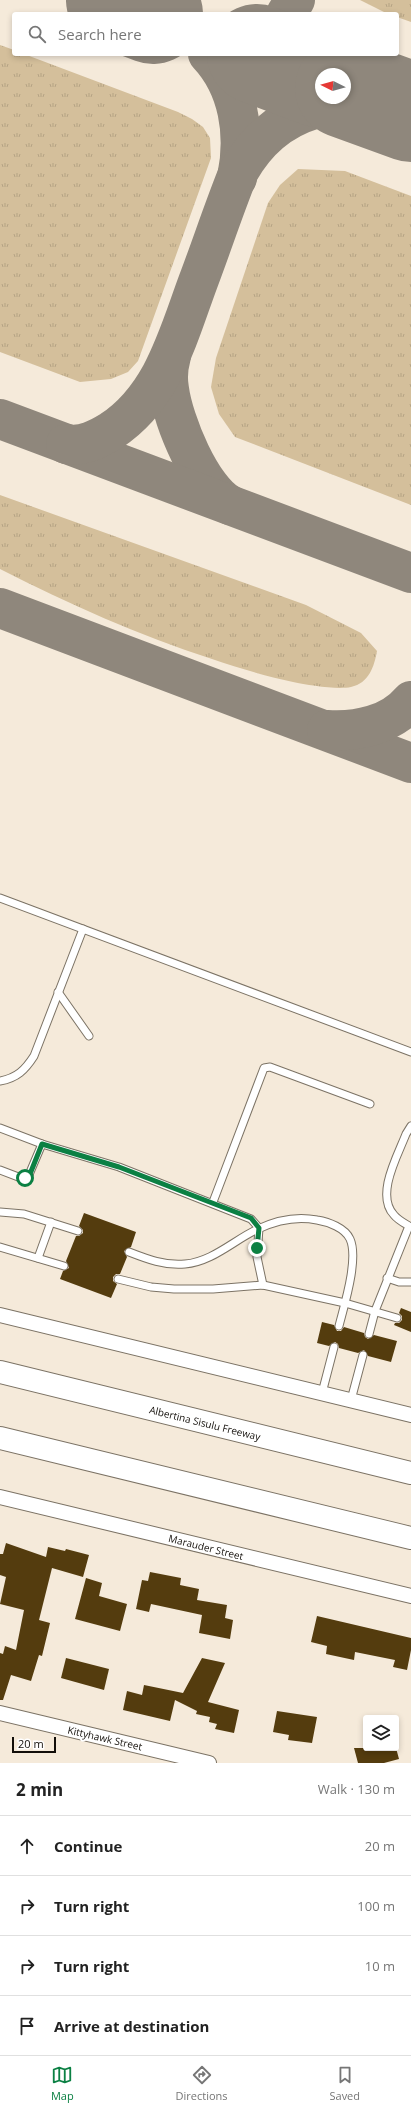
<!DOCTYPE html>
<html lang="en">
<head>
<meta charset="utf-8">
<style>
	body { margin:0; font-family:"Open Sans",sans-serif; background:#f6f6f6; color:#222 }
	.controls { position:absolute; right:12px; bottom:12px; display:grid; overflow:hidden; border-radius:4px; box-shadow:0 2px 6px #0003 }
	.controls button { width:36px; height:36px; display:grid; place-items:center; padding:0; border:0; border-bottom:1px solid #e0e0e0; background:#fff; color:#222; font:20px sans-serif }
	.compass { position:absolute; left:315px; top:68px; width:36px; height:36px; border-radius:50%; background:#fff; box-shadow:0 2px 6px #0003; rotate:275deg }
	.scale { position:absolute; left:12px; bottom:10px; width:44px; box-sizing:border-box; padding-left:4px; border:2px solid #120e09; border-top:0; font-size:11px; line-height:14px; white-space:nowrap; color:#120e09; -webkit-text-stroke:3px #fff; paint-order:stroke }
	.stop { position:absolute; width:12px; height:12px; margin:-9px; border:3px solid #0b8043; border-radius:50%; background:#fff }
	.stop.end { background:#0b8043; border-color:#fff; box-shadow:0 1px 4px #0008 }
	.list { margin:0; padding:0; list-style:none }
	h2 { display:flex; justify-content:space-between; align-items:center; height:52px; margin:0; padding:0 16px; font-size:17px }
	h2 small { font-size:13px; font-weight:400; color:#767676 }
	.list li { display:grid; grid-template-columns:26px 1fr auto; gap:12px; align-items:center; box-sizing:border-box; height:60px; padding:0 16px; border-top:1px solid #e0e0e0 }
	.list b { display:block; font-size:15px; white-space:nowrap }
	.list em { font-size:13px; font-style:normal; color:#767676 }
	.icon { flex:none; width:22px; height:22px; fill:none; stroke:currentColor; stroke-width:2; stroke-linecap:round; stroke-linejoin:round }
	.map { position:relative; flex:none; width:411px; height:1763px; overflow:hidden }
	.search { position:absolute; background:#fff; box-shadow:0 2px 6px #0003; left:12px; right:12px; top:12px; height:44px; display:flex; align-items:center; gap:10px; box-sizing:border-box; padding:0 14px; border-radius:4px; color:#767676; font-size:15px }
	.sheet { height:292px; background:#fff }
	nav { display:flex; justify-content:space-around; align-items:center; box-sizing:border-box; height:56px; border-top:1px solid #e0e0e0; background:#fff; font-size:11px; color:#767676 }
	nav a { display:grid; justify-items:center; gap:2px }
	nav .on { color:#0b8043 }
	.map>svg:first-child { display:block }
	.grass { fill:url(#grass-tufts) }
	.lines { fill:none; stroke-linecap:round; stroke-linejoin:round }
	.taxiway { stroke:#8f877c; stroke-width:40 }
	.runway { stroke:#8f877c; stroke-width:100 }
	.building { fill:#543c0e }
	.lane-casing { stroke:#7c7365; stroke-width:9 }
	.street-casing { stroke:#7c7365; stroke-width:16 }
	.highway-casing { stroke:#7c7365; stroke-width:24 }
	.lane { stroke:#fff; stroke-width:7 }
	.street { stroke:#fff; stroke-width:14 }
	.highway { stroke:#fff; stroke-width:22 }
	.route { stroke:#0b8043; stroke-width:5 }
	.labels { text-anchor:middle; stroke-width:4; stroke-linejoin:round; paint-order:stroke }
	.street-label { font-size:10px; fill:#120e09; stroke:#fff }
</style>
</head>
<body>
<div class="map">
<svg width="411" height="1763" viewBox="0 0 411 1763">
	<defs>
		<pattern id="grass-tufts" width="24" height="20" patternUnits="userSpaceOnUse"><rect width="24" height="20" fill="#d4bf9b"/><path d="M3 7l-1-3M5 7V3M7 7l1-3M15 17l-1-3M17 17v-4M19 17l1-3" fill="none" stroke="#b5a384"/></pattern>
	</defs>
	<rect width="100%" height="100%" fill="#f5eada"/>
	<g class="grass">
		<path d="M360,0H411V22L397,17V14H388Z"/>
		<path d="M0,45L14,50V54H24L178,112L192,119L203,127L210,138L211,158L138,361L128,372L111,379L80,382L0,352Z"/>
		<path d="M298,169L345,171L411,196V505L235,437L219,414L211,387L216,358L268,203L280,185Z"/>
		<path d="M0,495L306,605L361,633L377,651C374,667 369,683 351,687C337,690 308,685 293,682C265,676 239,668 212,659C138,635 69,604 0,569Z"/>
	</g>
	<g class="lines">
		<g class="taxiway">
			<path d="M114,0L148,14"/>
			<path d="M286,14L295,0"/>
			<path d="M208,54C239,87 246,134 237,178"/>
			<path d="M303,54L323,74"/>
			<path d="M171,356C168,367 167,378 169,389C173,421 201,490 230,505"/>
			<path d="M0,419L411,573"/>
			<path d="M66,444C83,447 98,439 111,431C163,397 178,336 198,282C212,245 224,208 239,171C276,105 343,92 411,112"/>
			<path d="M0,608L411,763"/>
			<path d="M327,730C357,732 391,725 411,701"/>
		</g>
		<g class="runway">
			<path d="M116,0L153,14"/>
			<path d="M257,54L321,78"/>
			<path d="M345,88L411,112"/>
		</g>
	</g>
	<g class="building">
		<path d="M84,1213L136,1232L131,1247L124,1251L127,1257L120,1274H116L113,1277V1281L117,1284L111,1298L60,1279L63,1271L69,1268L66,1261L76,1236H79L83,1233V1230L79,1226Z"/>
		<path d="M401,1308L411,1312V1332L394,1325L395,1323H399L402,1320V1316L399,1313Z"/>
		<path d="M322,1322L334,1325L337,1331H341L344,1327L364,1333L365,1337L368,1339L374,1335L397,1341L391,1362L368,1356L364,1350L358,1353L339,1348L338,1344L335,1342L329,1346L317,1343Z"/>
		<path d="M6,1543L46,1557L48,1547L65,1551L66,1549L89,1555L83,1577L52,1568L39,1620L50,1623L42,1656L39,1655L31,1681L11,1675L3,1700H0V1653L3,1654L5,1646L16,1650L24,1610L0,1604L6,1577L0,1575V1554H3Z"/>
		<path d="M150,1572L181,1578L180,1585L199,1589L197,1600L227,1605L225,1618L233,1620L230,1639L199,1633L202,1615L151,1604L149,1612L136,1609L142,1580L148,1581Z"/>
		<path d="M86,1578L102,1583L99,1596L127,1604L120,1631L75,1619Z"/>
		<path d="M317,1616L411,1638V1650L407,1670L393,1667L395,1660L355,1652L354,1660L326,1654L327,1646L311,1642Z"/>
		<path d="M66,1658L109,1669L104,1690L61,1678Z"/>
		<path d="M202,1658L225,1663L208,1702L239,1710L234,1733L215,1729L217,1724L209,1722L210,1717L196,1714L197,1711L175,1700L170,1721L123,1710L127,1691L142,1695L144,1685L183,1693Z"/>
		<path d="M277,1711L317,1717L312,1743L288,1740L289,1735L273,1732Z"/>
		<path d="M354,1748H396L399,1759L384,1763H358Z"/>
	</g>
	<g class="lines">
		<g class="lane-casing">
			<g id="lane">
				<path d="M0,898L411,1052"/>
				<path d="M58,992L89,1036"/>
				<path d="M0,1081C17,1078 25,1070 34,1056L83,929"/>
				<path d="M0,1128L42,1144L119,1167L251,1219L259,1228L257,1257L263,1285"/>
				<path d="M0,1170L21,1178L28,1177L42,1144"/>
				<path d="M213,1202L264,1068L270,1067L370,1104"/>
				<path d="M0,1212L24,1214L78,1231"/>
				<path d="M0,1247L64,1266"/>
				<path d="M129,1252C147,1259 165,1266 185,1264C212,1262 234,1240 258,1229C277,1220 297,1216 317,1220C329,1222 345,1228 350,1239C359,1259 344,1306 339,1326"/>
				<path d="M38,1258L51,1222"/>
				<path d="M387,1278L399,1282H411"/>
				<path d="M118,1279L151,1287L174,1289H213L263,1285L345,1303L397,1318"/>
				<path d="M369,1334L375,1311L409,1226C404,1223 398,1220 394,1215C375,1195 398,1155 406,1134L411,1126"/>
				<path d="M322,1393L334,1347"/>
				<path d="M351,1400L363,1355"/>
			</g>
		</g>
		<g class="street-casing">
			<g id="street">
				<path d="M0,1315L411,1415"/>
				<path d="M0,1497L411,1596"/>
				<path d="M0,1713L209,1763"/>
			</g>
		</g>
		<g class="highway-casing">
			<g id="highway">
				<path d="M0,1372L411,1473"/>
				<path d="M0,1438L411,1538"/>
			</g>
		</g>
		<use href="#lane" class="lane"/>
		<use href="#street" class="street"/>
		<use href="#highway" class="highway"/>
	</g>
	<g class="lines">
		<path class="route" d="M25,1178L30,1174L42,1144L119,1167L251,1218L259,1228L257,1248"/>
	</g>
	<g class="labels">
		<g class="street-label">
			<text transform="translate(205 1423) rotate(14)" y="4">Albertina Sisulu Freeway</text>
			<text transform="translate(206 1547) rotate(14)" y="4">Marauder Street</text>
			<text transform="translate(105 1738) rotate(13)" y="4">Kittyhawk Street</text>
		</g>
	</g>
</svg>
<div class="controls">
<button><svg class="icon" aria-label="layers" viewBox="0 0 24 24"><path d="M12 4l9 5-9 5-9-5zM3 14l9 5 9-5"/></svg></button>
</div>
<svg class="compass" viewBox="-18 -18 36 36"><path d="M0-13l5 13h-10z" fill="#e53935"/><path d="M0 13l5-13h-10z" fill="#767676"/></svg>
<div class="scale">20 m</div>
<div class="stop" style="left:25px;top:1178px"></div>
<div class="stop end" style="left:257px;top:1248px"></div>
<div class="search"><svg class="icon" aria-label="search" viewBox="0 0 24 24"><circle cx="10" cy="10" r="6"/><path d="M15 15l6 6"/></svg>Search here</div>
</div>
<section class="sheet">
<h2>2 min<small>Walk · 130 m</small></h2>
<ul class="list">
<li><svg class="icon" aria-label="ahead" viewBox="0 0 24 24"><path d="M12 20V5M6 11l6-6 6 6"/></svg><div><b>Continue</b></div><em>20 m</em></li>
<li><svg class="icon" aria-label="right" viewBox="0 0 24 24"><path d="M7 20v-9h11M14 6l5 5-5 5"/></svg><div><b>Turn right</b></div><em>100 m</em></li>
<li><svg class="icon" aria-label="right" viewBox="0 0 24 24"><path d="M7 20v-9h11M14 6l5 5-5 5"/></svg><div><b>Turn right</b></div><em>10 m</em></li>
<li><svg class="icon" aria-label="arrive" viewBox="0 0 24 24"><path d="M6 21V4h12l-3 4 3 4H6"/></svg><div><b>Arrive at destination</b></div></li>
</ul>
</section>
<nav>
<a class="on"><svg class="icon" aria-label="map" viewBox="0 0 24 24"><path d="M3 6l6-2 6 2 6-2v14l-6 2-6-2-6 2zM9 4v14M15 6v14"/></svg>Map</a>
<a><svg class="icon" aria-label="directions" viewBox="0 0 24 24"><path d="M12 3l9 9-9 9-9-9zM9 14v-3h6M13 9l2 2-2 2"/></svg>Directions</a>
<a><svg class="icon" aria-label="saved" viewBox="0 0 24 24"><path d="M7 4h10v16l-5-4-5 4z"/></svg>Saved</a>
</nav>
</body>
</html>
